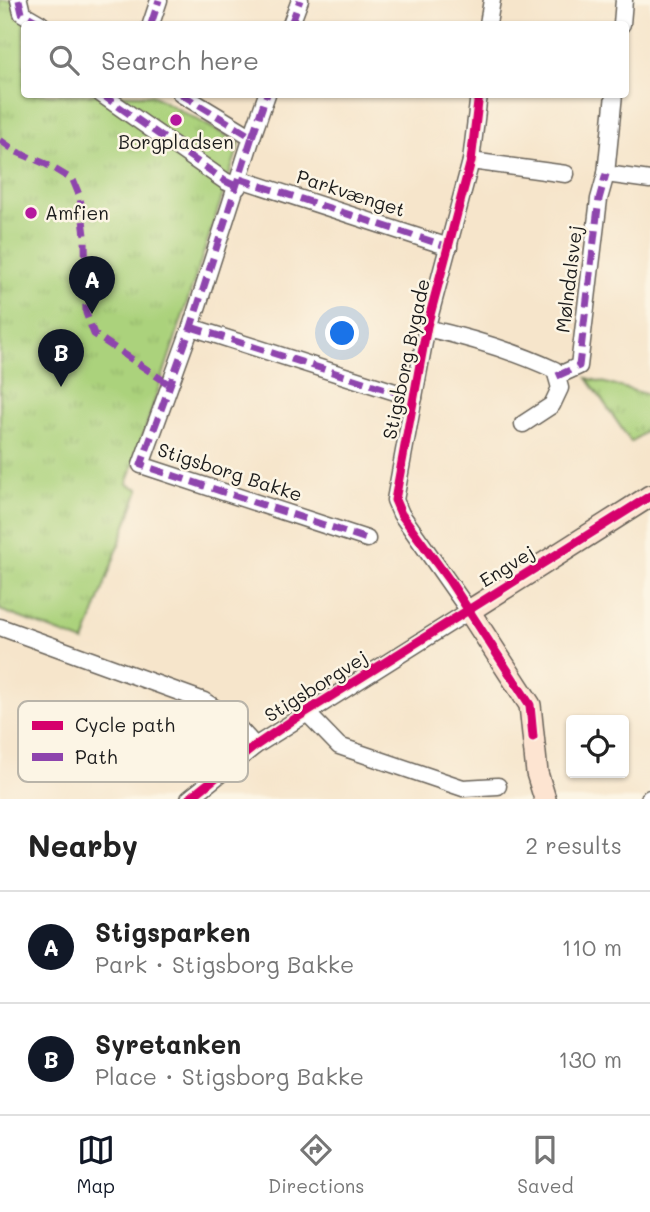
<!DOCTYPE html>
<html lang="en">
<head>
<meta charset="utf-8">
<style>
	body { margin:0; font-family:Mali,sans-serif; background:#f6f6f6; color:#222 }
	.controls { position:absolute; right:21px; bottom:21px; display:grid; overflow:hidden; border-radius:7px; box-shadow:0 2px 5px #0004 }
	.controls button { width:63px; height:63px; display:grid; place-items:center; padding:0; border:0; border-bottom:2px solid #e0e0e0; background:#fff; color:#222; font:35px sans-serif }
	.you { position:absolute; left:343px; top:334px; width:24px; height:24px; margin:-18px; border:5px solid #fff; border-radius:50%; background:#1a73e8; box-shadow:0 0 0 10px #1a73e833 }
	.badge { display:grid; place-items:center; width:46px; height:46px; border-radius:50%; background:#111827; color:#fff; font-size:23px; font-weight:700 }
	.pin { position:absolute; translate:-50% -58px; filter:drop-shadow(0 2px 4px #0008) }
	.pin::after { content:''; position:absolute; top:37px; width:24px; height:21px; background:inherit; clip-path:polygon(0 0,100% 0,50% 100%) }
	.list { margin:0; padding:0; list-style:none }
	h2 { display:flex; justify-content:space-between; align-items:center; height:91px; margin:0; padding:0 28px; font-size:30px }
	h2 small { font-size:23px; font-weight:400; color:#767676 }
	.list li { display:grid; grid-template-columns:46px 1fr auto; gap:21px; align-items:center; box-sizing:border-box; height:112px; padding:0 28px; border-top:2px solid #e0e0e0 }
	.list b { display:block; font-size:26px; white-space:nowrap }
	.list p { margin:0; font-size:23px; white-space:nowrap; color:#767676 }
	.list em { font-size:23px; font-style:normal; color:#767676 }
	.icon { flex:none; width:38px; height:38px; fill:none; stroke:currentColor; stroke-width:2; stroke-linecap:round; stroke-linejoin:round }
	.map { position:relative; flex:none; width:650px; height:799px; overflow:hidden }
	.search { position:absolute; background:#fff; box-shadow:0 2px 5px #0004; left:21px; right:21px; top:21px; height:77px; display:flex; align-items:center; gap:18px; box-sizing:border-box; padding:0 24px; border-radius:7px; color:#767676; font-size:26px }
	.sheet { height:315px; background:#fff }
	nav { display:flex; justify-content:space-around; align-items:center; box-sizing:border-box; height:98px; border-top:2px solid #e0e0e0; background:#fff; font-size:19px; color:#767676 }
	nav a { display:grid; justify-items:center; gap:4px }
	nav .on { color:#111827 }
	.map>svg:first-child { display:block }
	.grass { fill:url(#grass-tufts); stroke:#64774c; stroke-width:2 }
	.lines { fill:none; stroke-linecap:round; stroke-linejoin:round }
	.street-casing { stroke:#686259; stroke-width:19 }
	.secondary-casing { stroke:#686259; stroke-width:24 }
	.street { stroke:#fff; stroke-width:16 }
	.secondary { stroke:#fde4d1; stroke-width:21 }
	.quiet { stroke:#8e44ad; stroke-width:7; stroke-dasharray:14 7; stroke-linecap:butt }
	.cycleway-casing { stroke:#fcf5e5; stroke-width:13 }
	.cycleway { stroke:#d6006c; stroke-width:9 }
	.poi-dot { fill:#b5179e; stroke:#fcf5e5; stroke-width:2.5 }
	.labels { text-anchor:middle; stroke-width:5; stroke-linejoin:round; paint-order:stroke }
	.poi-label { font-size:19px; fill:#1c1c1c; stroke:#fcf5e5 }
	.street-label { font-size:19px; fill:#1c1c1c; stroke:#fcf5e5 }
	.key { fill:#fcf5e5; stroke:#b9b4a9; stroke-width:2 }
	.key-label { font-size:19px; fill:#1c1c1c }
</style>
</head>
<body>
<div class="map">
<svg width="650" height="799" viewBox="0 0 650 799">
	<defs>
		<pattern id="grass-tufts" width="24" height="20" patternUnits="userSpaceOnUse" patternTransform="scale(1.75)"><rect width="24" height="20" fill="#abd27c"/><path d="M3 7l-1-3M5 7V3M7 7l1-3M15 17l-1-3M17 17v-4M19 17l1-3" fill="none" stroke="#93b46b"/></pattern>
	</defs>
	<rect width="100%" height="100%" fill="#fcf5e5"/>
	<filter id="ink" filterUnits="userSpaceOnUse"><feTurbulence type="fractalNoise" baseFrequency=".0143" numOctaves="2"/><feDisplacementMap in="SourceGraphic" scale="14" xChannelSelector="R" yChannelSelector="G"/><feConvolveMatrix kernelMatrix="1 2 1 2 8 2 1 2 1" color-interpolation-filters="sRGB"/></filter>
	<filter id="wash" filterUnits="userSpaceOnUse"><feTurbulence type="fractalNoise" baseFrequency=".00686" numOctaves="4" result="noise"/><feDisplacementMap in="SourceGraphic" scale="28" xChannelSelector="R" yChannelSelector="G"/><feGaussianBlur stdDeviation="1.57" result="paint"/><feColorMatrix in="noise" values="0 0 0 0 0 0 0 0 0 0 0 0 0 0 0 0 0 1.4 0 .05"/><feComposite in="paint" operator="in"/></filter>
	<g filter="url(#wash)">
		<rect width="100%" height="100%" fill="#f6e5cb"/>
		<g class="grass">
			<path d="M0,0H12L29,24H24V94L152,95L240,143L127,484L139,489L84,642L0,610Z"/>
			<path d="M587,378L650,395V428L631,442Z"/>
		</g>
	</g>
	<g filter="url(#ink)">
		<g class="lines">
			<g class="street-casing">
				<g id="street">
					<path d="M19,0L22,13L41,24"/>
					<path d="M151,24L159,0"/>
					<path d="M291,24L300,0"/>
					<path d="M488,24L492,0"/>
					<path d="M622,24L624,0"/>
					<path d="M101,94L225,181L238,187"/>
					<path d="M181,94L252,137L191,327L141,465L367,539"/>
					<path d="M614,94L606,174L650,180"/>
					<path d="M252,137L267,94"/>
					<path d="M471,161L566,174"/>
					<path d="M240,179L449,247"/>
					<path d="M191,327L414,398"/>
					<path d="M426,328C471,338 514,351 555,370L560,388L552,405L523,424"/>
					<path d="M557,376L579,366L599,199L606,174"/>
					<path d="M0,627L204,701L228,716L255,746"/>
					<path d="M307,713L339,746L463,788L498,786"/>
					<path d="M189,799L255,746L469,611L401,514L395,500L427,326L471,161L479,94"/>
					<path d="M649,799L650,798"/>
				</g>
			</g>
			<g class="secondary-casing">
				<path id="secondary" d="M545,799L537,773L530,705L469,611L650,496"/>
			</g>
			<use href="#street" class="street"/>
			<use href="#secondary" class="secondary"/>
			<g class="quiet">
				<path d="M19,0L22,13L41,24"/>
				<path d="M151,24L159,0"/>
				<path d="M291,24L300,0"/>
				<path d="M101,94L225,181L238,187"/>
				<path d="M181,94L252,137L191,327L141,465L367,539"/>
				<path d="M252,137L267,94"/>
				<path d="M0,140L17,152L46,164L73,180L80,197L85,235L86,313L94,334L170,385"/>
				<path d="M240,179L449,247"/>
				<path d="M191,327L414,398"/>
				<path d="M557,376L579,366L599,199L606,174"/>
			</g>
			<g class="cycleway-casing">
				<g id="cycleway">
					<path d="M479,94L471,161L427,326L395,500L401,514L449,580L530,705L533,737"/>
					<path d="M189,799L255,746L290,722L650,496"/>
				</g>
			</g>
			<use href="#cycleway" class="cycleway"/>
		</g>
	</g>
	<g class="poi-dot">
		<circle cx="176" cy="120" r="7"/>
		<circle cx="31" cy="213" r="7"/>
	</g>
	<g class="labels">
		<g class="poi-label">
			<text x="176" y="149">Borgpladsen</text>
			<text x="45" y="220" text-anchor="start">Amfien</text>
		</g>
		<g class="street-label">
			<text transform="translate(351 193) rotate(18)" y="7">Parkvænget</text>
			<text transform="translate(569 279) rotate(-83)" y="7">Mølndalsvej</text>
			<text transform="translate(406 359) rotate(-78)" y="7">Stigsborg Bygade</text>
			<text transform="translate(230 472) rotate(18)" y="7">Stigsborg Bakke</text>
			<text transform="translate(507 566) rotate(-32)" y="7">Engvej</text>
			<text transform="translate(316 686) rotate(-32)" y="7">Stigsborgvej</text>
		</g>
	</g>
	<rect x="18" y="701" width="230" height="81" rx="10" class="key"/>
	<rect x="32" y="721" width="31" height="9" fill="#d6006c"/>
	<rect x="32" y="753" width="31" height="8" fill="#8e44ad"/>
	<g class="key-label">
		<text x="75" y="732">Cycle path</text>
		<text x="75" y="764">Path</text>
	</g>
</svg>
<div class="controls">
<button><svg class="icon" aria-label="locate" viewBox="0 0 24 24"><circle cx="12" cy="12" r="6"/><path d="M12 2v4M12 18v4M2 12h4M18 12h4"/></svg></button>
</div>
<div class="you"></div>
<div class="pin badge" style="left:92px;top:314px">A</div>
<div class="pin badge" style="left:61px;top:387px">B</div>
<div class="search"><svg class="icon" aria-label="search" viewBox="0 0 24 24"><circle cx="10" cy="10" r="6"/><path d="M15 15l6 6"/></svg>Search here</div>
</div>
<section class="sheet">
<h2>Nearby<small>2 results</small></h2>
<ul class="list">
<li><span class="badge">A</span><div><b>Stigsparken</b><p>Park · Stigsborg Bakke</p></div><em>110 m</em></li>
<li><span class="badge">B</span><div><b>Syretanken</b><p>Place · Stigsborg Bakke</p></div><em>130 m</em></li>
</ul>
</section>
<nav>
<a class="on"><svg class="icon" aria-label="map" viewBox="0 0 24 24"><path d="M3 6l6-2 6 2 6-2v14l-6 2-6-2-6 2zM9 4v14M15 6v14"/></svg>Map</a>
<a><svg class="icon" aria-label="directions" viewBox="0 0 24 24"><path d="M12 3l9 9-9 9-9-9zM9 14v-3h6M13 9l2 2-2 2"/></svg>Directions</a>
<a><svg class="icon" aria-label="saved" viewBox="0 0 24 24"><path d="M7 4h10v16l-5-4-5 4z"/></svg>Saved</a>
</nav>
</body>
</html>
